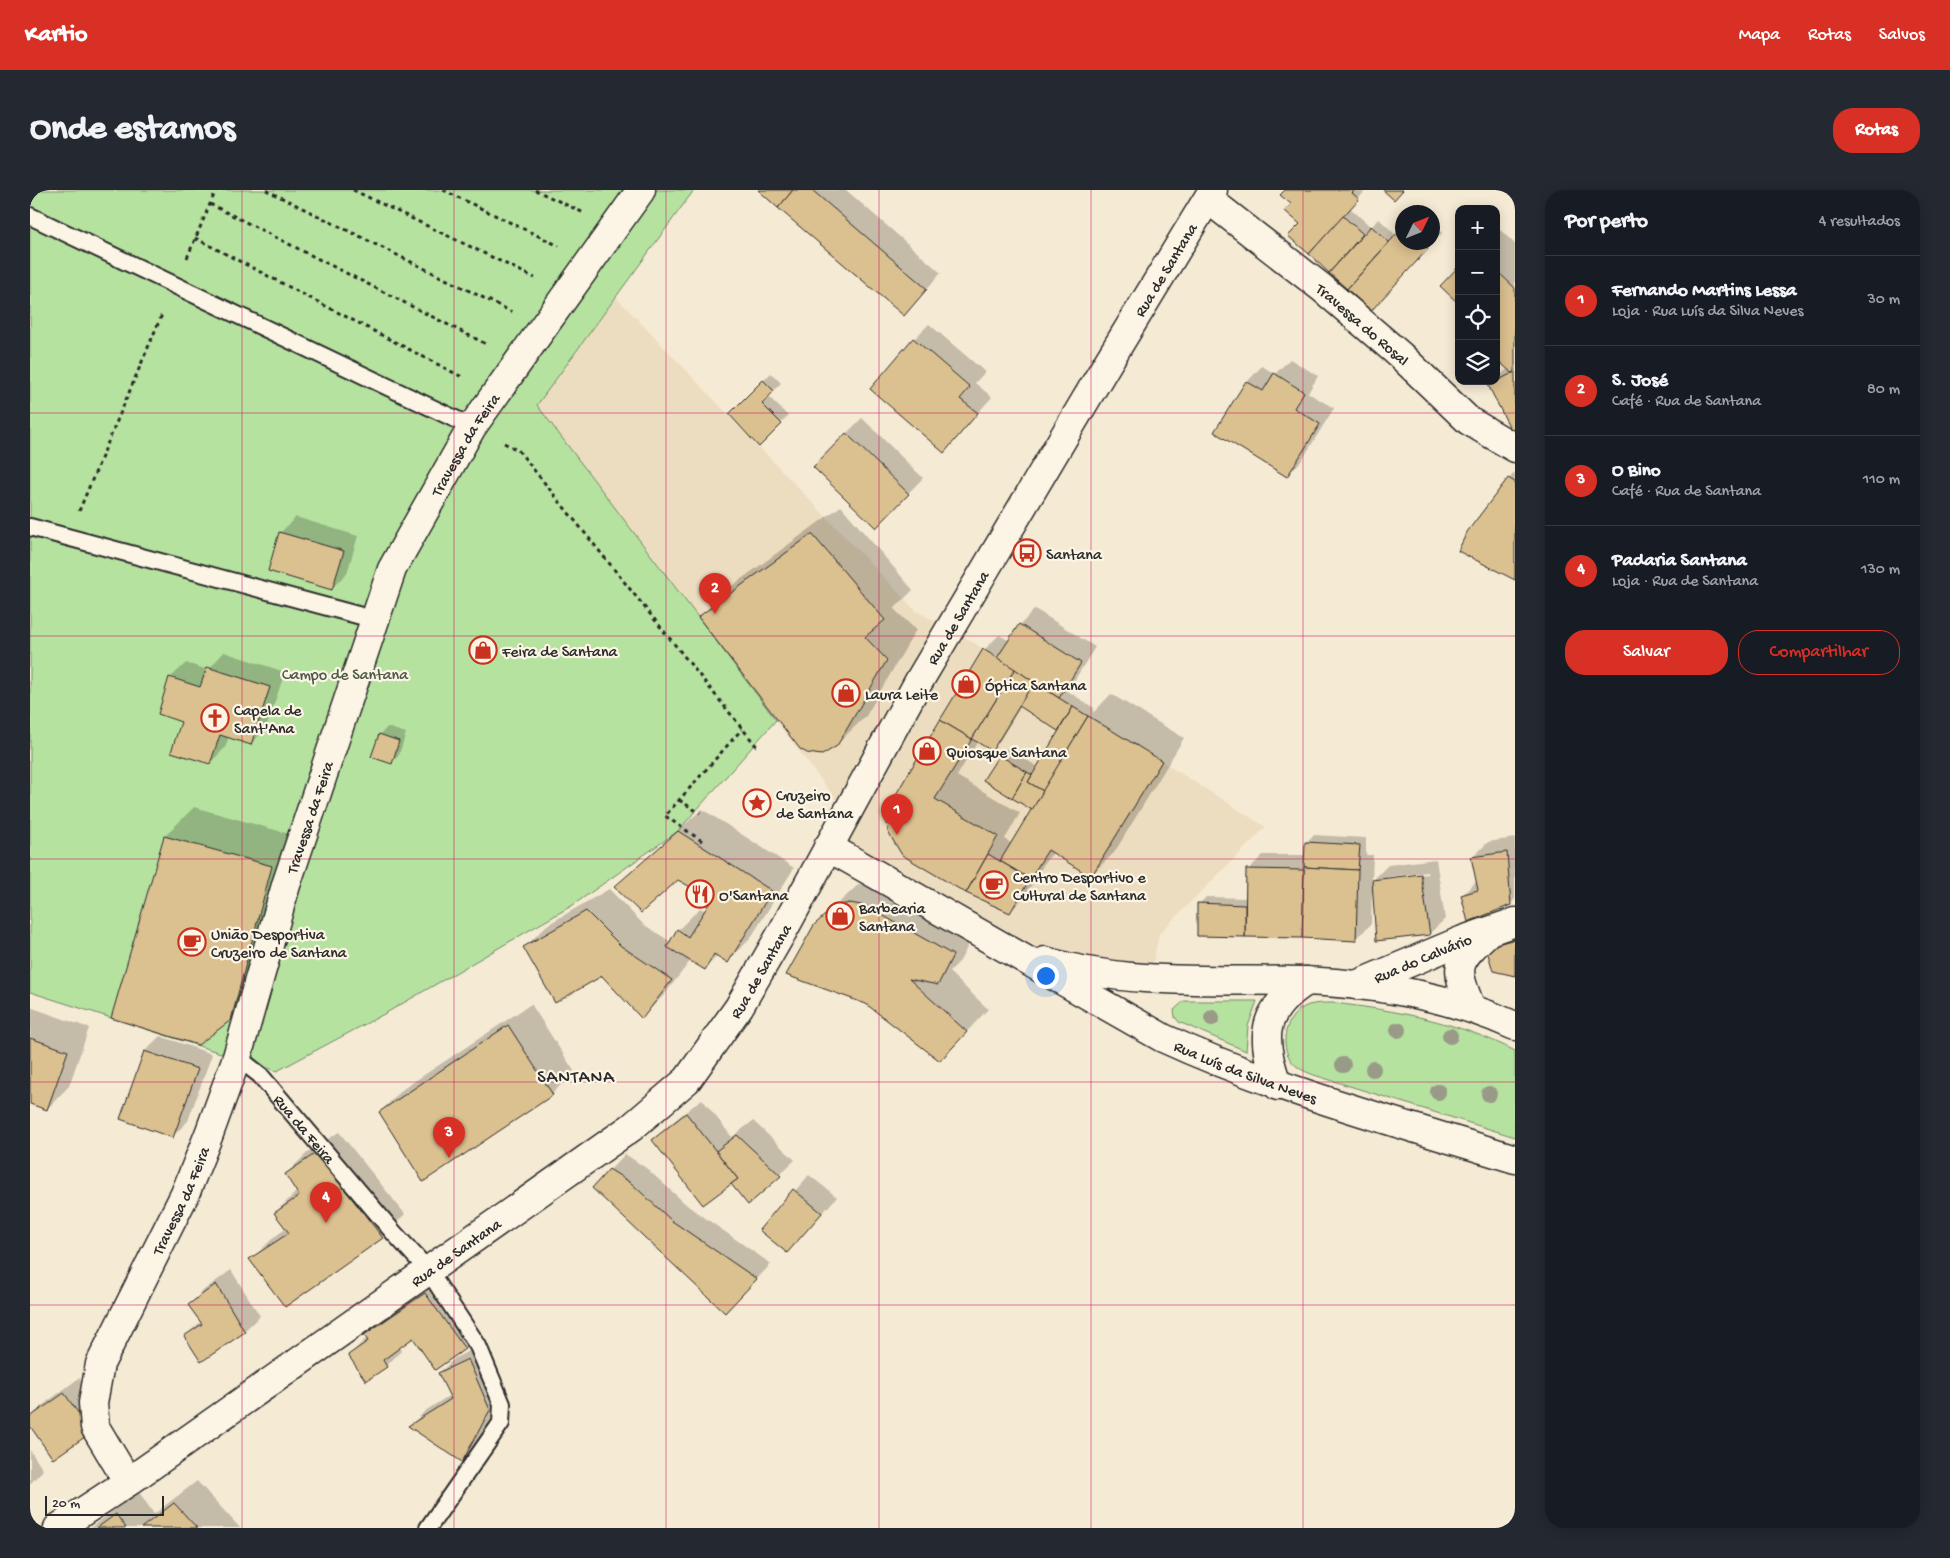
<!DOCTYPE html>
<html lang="pt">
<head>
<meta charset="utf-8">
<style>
	body { margin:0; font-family:"Gochi Hand",sans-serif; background:#242831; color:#f1f3f6 }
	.controls { position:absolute; right:15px; top:15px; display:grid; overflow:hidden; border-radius:10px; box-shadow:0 2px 12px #0003 }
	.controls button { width:45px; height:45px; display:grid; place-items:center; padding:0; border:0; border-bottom:1px solid #363941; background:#171b24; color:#f1f3f6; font:25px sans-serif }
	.compass { position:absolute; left:1365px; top:15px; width:45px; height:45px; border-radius:50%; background:#171b24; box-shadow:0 2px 12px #0003; rotate:47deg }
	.scale { position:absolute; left:15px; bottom:12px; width:119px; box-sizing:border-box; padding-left:5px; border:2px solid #2b2b2b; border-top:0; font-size:14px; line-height:18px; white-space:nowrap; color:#2b2b2b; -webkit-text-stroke:4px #fcf5e5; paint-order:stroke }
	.you { position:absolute; left:1015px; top:785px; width:18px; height:18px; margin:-12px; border:4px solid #fff; border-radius:50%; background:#1a73e8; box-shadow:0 0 0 8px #1a73e833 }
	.badge { display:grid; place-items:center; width:32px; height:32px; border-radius:50%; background:#d93025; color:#fff; font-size:16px; font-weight:700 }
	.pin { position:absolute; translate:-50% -41px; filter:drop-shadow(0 1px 2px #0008) }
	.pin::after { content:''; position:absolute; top:26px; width:18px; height:15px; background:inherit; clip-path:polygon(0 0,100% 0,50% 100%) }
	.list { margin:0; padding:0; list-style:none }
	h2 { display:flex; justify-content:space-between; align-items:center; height:65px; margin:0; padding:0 20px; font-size:21px }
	h2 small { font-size:16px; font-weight:400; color:#9ea1a6 }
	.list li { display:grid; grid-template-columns:32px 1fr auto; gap:15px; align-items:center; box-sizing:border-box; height:90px; padding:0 20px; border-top:1px solid #363941 }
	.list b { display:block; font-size:19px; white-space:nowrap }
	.list p { margin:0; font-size:16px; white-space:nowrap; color:#9ea1a6 }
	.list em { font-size:16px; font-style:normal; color:#9ea1a6 }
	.actions { display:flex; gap:10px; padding:15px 20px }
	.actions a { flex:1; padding:11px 0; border:1px solid #d93025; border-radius:20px; text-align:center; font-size:18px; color:#d93025 }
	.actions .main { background:#d93025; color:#fff }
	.icon { flex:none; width:28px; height:28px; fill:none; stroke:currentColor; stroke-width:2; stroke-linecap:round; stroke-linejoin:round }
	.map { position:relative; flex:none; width:1485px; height:1338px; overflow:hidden; border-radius:20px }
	header { display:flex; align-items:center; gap:30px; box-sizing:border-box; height:70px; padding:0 25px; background:#d93025; color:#fff }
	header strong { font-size:24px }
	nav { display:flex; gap:28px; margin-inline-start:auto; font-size:18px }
	.intro { display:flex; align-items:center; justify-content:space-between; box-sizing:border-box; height:120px; padding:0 30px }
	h1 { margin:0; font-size:35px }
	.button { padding:12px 22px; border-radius:20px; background:#d93025; color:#fff; font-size:18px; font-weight:700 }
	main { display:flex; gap:30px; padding:0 30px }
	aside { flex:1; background:#171b24; border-radius:20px; box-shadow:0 2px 12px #0003 }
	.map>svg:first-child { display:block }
	.built { fill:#edddc0 }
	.green { fill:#b6e2a0; stroke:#708666 }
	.shadow { fill:#0003; fill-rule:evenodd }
	.building { fill:#dbc090; stroke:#2b2b2b }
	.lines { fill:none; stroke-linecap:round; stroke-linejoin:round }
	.service-casing { stroke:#2b2b2b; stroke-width:20 }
	.minor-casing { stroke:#2b2b2b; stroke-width:31 }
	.secondary-casing { stroke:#2b2b2b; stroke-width:31 }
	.path { stroke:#2b2b2b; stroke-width:3; stroke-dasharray:4 4; stroke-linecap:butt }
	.service { stroke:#fcf5e5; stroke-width:16 }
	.minor { stroke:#fcf5e5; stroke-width:28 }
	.secondary { stroke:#fcf5e5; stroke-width:28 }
	.tree { fill:#999a87 }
	.grid { fill:none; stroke:#c2185b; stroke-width:1; stroke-opacity:0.55 }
	.labels { text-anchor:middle; stroke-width:4.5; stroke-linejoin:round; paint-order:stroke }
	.street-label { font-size:16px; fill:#2b2b2b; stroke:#fcf5e5 }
	.poi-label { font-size:16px; fill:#2b2b2b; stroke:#fcf5e5; text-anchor:start }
	.park-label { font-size:16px; fill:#4e5948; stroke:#fcf5e5 }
	.neighbourhood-label { font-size:18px; letter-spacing:1px; fill:#2b2b2b; stroke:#fcf5e5 }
</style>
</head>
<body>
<header>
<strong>Kartio</strong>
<nav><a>Mapa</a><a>Rotas</a><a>Salvos</a></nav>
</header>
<div class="intro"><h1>Onde estamos</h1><a class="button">Rotas</a></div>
<main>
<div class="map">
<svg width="1485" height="1338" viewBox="0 0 1485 1338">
	<rect width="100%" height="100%" fill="#f5ead4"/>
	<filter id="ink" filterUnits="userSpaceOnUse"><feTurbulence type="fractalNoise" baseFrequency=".02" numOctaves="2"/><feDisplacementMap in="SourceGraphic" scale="10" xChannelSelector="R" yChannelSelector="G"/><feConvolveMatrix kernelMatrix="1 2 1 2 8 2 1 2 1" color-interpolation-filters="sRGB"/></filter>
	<g filter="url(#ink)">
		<g class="built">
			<path d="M586,107L886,421L917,437L813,619L507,215Z"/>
			<path d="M925,441L1236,637L1129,744L1121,782L1017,767L802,656Z"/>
		</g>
		<g class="green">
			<path d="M0,0H664L507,215L746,530L648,641L543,715L356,823L247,881L0,802Z"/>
			<path d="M1154,811H1227L1218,836L1216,861L1149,832L1145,827L1144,820Z"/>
			<path d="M1303,813C1365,820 1429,832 1485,861V947L1287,886C1278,883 1270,880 1263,873C1247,855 1256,822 1279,815C1286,813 1295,813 1303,813Z"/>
		</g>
		<g class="shadow">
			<path d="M730,0H816L911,83L874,124Z"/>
			<path d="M1256,0H1336L1320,18L1341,37L1349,29L1367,46L1372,40V52H1402V34L1412,43L1341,119L1280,63L1271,34Z"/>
			<path d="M1468,38L1485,54V242L1460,196L1478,178L1466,167Z"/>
			<path d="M899,134L955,182L945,193L962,207L914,261L884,149Z"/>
			<path d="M1260,169L1288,186L1278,203L1304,218L1272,270L1257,286L1217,192L1232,176L1245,184Z"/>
			<path d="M741,183L751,193L738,206L758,226L729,255L700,224Z"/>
			<path d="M832,228L893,288L846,336L816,244Z"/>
			<path d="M1485,282V389L1479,289Z"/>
			<path d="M811,316L883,400L864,419L886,440L836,526L806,555L670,427L699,398Z"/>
			<path d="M266,327L328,346L317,383L302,398L250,343Z"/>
			<path d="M1005,419L1065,457L1044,491L1036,500L1064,518L1063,523L1081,504L1154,548L1084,663L1061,685L1024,662L1015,672L995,706L980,722L937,701L873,664L864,653L858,631L954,460L969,445L980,451L990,435ZM991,516L1030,540L1008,577L977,558L970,566L1003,619L982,654L975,649L990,623L927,586L948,551L962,559L969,552Z"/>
			<path d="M194,462L255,482L236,538L221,554L199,546L195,558L180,573L153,531L140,488L156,473L178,480Z"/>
			<path d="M357,537L376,543L369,565L361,573L350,545Z"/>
			<path d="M164,617L270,647L230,799L200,829L135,646Z"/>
			<path d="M672,619L764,678L720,749L698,771L688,765L675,779L661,770L634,805L612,827L573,784L495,757L517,735L579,699L613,734L641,752L648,740L670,718L676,721L684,709L648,689L586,697Z"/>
			<path d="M1284,645L1336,648V665H1343L1342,691L1358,675L1406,669L1415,729L1399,744L1342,703L1341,734L1326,749L1215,746L1169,714L1176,707L1217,708L1218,680L1233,665H1276V652ZM1397,682L1398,684L1357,689V687Z"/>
			<path d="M1485,648V709L1480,714L1432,705L1448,690L1443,667L1458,652Z"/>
			<path d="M844,691L945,742L930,771L919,782L958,819L932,847L785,735L829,694Z"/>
			<path d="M1485,738V784L1457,757Z"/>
			<path d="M501,814L544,881L522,904L350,922L373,899Z"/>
			<path d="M0,817L59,838L39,896L17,919L0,913Z"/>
			<path d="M130,846L182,864L158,931L143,946L115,861Z"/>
			<path d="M672,909L702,947L723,931L765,970L719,1013L701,992L624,950L639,935Z"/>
			<path d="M309,942L375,1024L352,1047L256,1116L221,1070L244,1047L257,1038L245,1023L267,1001L256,984L279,961Z"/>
			<path d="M595,964L616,978L658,1016L741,1074L710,1107L580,980Z"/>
			<path d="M779,985L807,1007L757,1062L731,1040Z"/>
			<path d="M201,1080L230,1126L214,1141L156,1146L171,1131L159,1115L174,1100Z"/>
			<path d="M411,1088L449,1143L434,1158L383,1147L369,1157L372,1160L356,1176L337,1189L319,1165L337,1148L336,1145L351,1130Z"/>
			<path d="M453,1154L475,1204L447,1255L431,1270L380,1236L395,1221L420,1205L409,1183L425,1168Z"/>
			<path d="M49,1188L76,1225L0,1233V1227L13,1215Z"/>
			<path d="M0,1260L13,1280L0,1294Z"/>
			<path d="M167,1291L210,1338H60L109,1302L124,1324Z"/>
		</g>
		<g class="building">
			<path d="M728,0H763L748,18Z"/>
			<path d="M763,0H782L897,99L874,126L748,18Z"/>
			<path d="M1255,0H1325L1322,3L1329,9L1279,64L1258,46L1270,34L1255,21L1261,14L1250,5Z"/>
			<path d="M1353,0H1373L1364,10Z"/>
			<path d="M1313,26L1333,44L1299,83L1279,64Z"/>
			<path d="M1341,36L1359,52L1317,99L1299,83Z"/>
			<path d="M1372,38V52H1391L1398,59L1341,121L1317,99Z"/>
			<path d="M1429,76V114L1410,96Z"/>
			<path d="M1466,80L1485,98V182L1482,183L1466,169Z"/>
			<path d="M883,148L940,197L930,209L948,223L914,263L840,199Z"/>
			<path d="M1485,182V243L1483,244L1458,195Z"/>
			<path d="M1244,183L1274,202L1264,218L1290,234L1257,287L1184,242L1216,191L1233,201Z"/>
			<path d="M733,190L744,201L732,214L752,234L729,257L699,224Z"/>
			<path d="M816,243L879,304L846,338L783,277Z"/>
			<path d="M1478,288L1485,292V390L1428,361L1437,342Z"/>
			<path d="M249,342L314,361L302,400L238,381Z"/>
			<path d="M782,344L855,430L835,447L857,470L807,556L792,565L777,563L770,559L668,427Z"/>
			<path d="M989,434L1051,473L1029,508L967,468Z"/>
			<path d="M953,459L985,479L942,549L910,530Z"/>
			<path d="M177,477L240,497L221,555L190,545L180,574L141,562L151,532L128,524L139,487L170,497Z"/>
			<path d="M985,479L1004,492L962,561L942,549Z"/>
			<path d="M1004,492L1043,517L1028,541L989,516Z"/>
			<path d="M1043,517L1058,526L1013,601L998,592Z"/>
			<path d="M1058,526L1132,571L1061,687L1018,660L1000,689L970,671Z"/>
			<path d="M910,530L942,549L905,609L968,646L936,703L872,665L858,642L857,631L862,611Z"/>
			<path d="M349,544L369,551L362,574L341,567Z"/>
			<path d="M969,565L997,582L982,608L953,590Z"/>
			<path d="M997,582L1002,585L998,592L1013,601L1002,620L982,608Z"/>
			<path d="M648,641L742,701L698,773L684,764L675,780L637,757L647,739L658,747L682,709L648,690L611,723L584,697Z"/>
			<path d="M134,646L242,676L201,830L168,855L81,828Z"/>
			<path d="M1275,652L1330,655L1328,680L1274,677Z"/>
			<path d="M1477,662L1481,715L1438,732L1431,705L1448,700L1441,667Z"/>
			<path d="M958,664L1000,689L980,723L936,703Z"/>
			<path d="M1274,677L1328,680L1326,751L1272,748Z"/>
			<path d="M1216,679L1274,680L1272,748L1215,747Z"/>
			<path d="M1391,684L1400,745L1346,751L1342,690Z"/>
			<path d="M820,713L836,716L923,765L908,795L879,789L937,842L910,871L836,814L756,785L784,735L805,716Z"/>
			<path d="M1167,713L1215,715V747L1167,746Z"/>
			<path d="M556,721L591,756L642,790L612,829L572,786L525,813L493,757Z"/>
			<path d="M1485,749V786L1463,781L1456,757Z"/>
			<path d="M478,835L523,905L393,992L349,922Z"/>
			<path d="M0,848L38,861L17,920L0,914Z"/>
			<path d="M114,861L168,879L143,948L90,929Z"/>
			<path d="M656,923L708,989L673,1015L622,950Z"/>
			<path d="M707,945L751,986L718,1015L701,994L708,989L686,961Z"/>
			<path d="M286,963L353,1048L255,1117L219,1069L259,1043L244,1023L269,1006L255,984Z"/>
			<path d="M579,979L601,993L642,1031L727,1089L695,1123L562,998Z"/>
			<path d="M763,999L792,1023L757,1063L729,1040Z"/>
			<path d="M186,1094L215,1142L171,1172L154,1146L172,1134L158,1115Z"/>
			<path d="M395,1103L435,1159L405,1180L383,1148L353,1170L357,1177L336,1191L318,1165L338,1151L334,1145Z"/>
			<path d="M438,1169L460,1220L432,1272L378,1236L421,1209L408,1183Z"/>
			<path d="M34,1203L62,1242L23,1269L0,1236V1227Z"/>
			<path d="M144,1313L167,1338H111Z"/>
			<path d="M86,1324L96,1338H67Z"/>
		</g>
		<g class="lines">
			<g class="service-casing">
				<g id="service">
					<path d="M0,26L442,237"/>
					<path d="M0,337L346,430"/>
					<path id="s1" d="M207,867L230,885L364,1043L398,1080L448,1156L472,1214L471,1233L398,1338"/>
				</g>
			</g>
			<g class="minor-casing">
				<g id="minor">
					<path id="s2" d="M1178,9L1292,98L1370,165L1439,231L1485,258"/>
					<path id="s3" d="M1326,795L1433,750L1485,732"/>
					<path d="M1441,818C1425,777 1424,774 1456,744"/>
					<path id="s4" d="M98,1292L65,1237L63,1213L70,1174L155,1004L179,944L207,867L256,695L362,379L442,237L611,0"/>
				</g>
			</g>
			<g class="secondary-casing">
				<g id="secondary">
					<path id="s5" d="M798,657L1133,848C1246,900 1366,932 1485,969"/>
					<path d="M1015,771C1098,796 1189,789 1275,791C1347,794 1420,806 1485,836"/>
					<path d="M1248,896C1230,849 1230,820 1277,791"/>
					<path id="s6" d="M28,1338L98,1292L602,937L657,890L709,817L754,739L889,491L1077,174L1183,0"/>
				</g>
			</g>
			<g class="path">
				<path d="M236,0L482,122"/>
				<path d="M323,0L505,88"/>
				<path d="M413,0L529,56"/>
				<path d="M505,0L554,23"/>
				<path d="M180,14L458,155"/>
				<path d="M165,48L434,188"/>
				<path d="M157,68L186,0"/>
				<path d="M474,253L488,260L728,558"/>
				<path d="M49,321L133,122"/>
				<path d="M649,610L670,623"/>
				<path d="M672,651L635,626L712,539"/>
			</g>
			<use href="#service" class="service"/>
			<use href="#minor" class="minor"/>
			<use href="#secondary" class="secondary"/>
		</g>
		<g class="tree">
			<circle cx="1182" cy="828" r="8"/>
			<circle cx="1368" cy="840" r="8"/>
			<circle cx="1420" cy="846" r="8"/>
			<circle cx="1313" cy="875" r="8"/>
			<circle cx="1343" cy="879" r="8"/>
			<circle cx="1408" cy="902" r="8"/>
			<circle cx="1459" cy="904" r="8"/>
		</g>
	</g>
	<path class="grid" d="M212,0V1338M424,0V1338M636,0V1338M849,0V1338M1061,0V1338M1273,0V1338M0,223H1485M0,446H1485M0,669H1485M0,892H1485M0,1115H1485"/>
	<defs>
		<g id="bus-ring" transform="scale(1.4375)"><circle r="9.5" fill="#fcf5e5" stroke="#c8321e" stroke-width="1.5"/><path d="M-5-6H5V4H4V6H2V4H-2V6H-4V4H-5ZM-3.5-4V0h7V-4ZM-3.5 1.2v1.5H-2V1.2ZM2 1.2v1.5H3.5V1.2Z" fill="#c8321e"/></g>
		<g id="shop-ring" transform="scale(1.4375)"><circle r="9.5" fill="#fcf5e5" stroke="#c8321e" stroke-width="1.5"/><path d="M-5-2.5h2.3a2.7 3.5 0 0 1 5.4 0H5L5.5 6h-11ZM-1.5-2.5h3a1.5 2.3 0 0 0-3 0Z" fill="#c8321e"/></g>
		<g id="church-ring" transform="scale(1.4375)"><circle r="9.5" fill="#fcf5e5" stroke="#c8321e" stroke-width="1.5"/><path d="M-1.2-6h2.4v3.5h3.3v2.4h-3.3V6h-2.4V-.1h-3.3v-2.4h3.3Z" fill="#c8321e"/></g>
		<g id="sight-ring" transform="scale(1.4375)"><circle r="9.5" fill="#fcf5e5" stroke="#c8321e" stroke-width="1.5"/><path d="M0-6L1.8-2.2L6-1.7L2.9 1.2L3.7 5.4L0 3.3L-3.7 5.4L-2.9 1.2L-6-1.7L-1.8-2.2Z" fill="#c8321e"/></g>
		<g id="cafe-ring" transform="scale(1.4375)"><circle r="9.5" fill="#fcf5e5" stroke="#c8321e" stroke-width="1.5"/><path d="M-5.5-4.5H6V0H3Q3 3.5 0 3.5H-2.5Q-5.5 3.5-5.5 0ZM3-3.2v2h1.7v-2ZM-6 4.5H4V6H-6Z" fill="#c8321e"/></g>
		<g id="restaurant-ring" transform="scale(1.4375)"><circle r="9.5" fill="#fcf5e5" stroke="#c8321e" stroke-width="1.5"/><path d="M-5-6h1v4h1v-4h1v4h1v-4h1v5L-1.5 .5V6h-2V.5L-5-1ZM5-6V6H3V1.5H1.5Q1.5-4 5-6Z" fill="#c8321e"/></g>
	</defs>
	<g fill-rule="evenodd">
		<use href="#bus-ring" x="997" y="363"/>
		<use href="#shop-ring" x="453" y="460"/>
		<use href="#shop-ring" x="936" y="494"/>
		<use href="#shop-ring" x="816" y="503"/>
		<use href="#church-ring" x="185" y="528"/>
		<use href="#shop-ring" x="897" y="561"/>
		<use href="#sight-ring" x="727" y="613"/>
		<use href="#cafe-ring" x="964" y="695"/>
		<use href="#restaurant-ring" x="670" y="704"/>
		<use href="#shop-ring" x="810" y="726"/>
		<use href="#cafe-ring" x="162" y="752"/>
	</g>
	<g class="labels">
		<g class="street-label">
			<text dy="6" stroke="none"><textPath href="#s6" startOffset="1714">Rua de Santana</textPath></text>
			<text dy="6" stroke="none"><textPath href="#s2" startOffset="199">Travessa do Rosal</textPath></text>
			<text dy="6" stroke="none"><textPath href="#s4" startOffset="1121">Travessa da Feira</textPath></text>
			<text dy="6" stroke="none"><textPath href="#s6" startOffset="1309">Rua de Santana</textPath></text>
			<text dy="6" stroke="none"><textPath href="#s4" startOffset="715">Travessa da Feira</textPath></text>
			<text dy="6" stroke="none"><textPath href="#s3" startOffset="72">Rua do Calvário</textPath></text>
			<text dy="6" stroke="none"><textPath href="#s6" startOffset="904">Rua de Santana</textPath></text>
			<text dy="6" stroke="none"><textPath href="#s5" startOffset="475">Rua Luís da Silva Neves</textPath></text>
			<text dy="6" stroke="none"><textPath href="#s1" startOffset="99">Rua da Feira</textPath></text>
			<text dy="6" stroke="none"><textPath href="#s4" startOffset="310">Travessa da Feira</textPath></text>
			<text dy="6" stroke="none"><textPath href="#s6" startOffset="484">Rua de Santana</textPath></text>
		</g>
		<g class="poi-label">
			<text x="1016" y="369">Santana</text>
			<text x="472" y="466">Feira de Santana</text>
			<text x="955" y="500">Óptica Santana</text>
			<text x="835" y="509">Laura Leite</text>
			<text x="204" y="525">Capela de<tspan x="204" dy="18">Sant'Ana</tspan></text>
			<text x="916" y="567">Quiosque Santana</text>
			<text x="746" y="610">Cruzeiro<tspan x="746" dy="18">de Santana</tspan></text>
			<text x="983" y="692">Centro Desportivo e<tspan x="983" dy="18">Cultural de Santana</tspan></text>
			<text x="689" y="710">O'Santana</text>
			<text x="829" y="723">Barbearia<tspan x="829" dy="18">Santana</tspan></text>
			<text x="181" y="749">União Desportiva<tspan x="181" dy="18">Cruzeiro de Santana</tspan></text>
		</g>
		<g class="park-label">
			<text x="315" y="489">Campo de Santana</text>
		</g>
		<g class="neighbourhood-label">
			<text x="546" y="892">SANTANA</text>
		</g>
	</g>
</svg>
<div class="controls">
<button>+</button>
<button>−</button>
<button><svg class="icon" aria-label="locate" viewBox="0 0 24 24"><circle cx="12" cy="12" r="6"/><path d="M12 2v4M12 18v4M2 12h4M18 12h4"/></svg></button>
<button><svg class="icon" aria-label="layers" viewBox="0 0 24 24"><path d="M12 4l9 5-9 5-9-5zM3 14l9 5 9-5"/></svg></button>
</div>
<svg class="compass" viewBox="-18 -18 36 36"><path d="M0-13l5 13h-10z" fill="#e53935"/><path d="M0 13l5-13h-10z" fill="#9ea1a6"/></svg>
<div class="scale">20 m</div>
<div class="you"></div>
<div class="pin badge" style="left:867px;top:645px">1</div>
<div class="pin badge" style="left:685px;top:424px">2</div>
<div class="pin badge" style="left:419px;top:968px">3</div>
<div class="pin badge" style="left:296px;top:1033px">4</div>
</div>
<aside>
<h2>Por perto<small>4 resultados</small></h2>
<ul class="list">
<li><span class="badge">1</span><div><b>Fernando Martins Lessa</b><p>Loja · Rua Luís da Silva Neves</p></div><em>30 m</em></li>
<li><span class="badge">2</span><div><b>S. José</b><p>Café · Rua de Santana</p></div><em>80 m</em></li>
<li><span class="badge">3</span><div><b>O Bino</b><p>Café · Rua de Santana</p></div><em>110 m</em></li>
<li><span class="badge">4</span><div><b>Padaria Santana</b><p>Loja · Rua de Santana</p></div><em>130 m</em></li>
</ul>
<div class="actions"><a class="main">Salvar</a><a>Compartilhar</a></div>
</aside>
</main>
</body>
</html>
